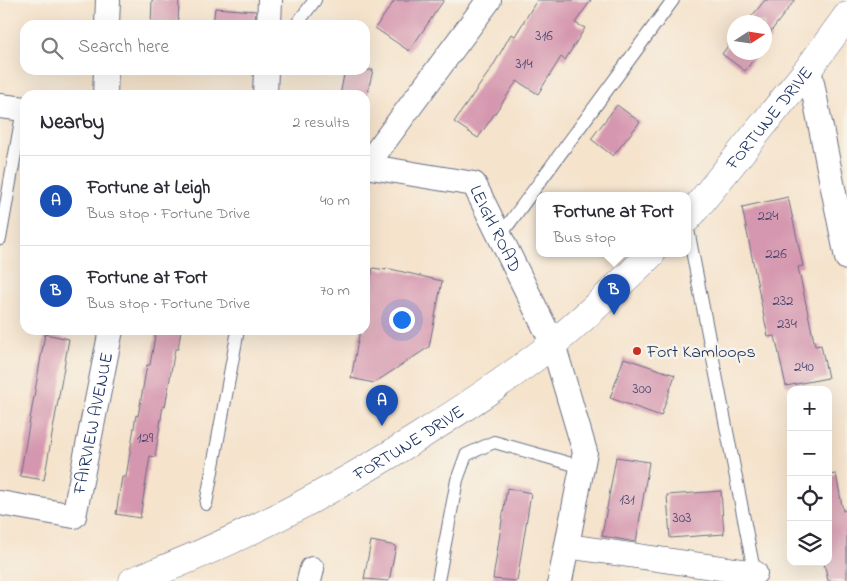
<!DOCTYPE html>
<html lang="en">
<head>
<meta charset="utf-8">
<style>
	body { margin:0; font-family:"Indie Flower",sans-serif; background:#f2f2f3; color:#2b2b33 }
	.controls { position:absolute; right:15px; bottom:15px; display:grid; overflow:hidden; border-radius:10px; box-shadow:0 5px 20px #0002 }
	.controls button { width:45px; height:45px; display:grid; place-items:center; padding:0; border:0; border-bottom:1px solid #e1e1e2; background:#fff; color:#2b2b33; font:25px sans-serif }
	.compass { position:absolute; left:727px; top:15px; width:45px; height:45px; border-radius:50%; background:#fff; box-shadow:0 5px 20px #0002; rotate:78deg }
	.you { position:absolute; left:401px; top:319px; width:18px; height:18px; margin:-12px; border:4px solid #fff; border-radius:50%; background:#1a73e8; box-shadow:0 0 0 8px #1a73e833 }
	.badge { display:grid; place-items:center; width:32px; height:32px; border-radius:50%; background:#c8321e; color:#fff; font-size:16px; font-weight:700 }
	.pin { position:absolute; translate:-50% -41px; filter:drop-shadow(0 1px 2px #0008) }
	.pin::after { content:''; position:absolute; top:26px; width:18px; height:15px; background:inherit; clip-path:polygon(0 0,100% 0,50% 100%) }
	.popup { position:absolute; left:536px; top:192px; width:155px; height:65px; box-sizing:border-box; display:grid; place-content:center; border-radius:10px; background:#fff; filter:drop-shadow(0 1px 4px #0005); font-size:16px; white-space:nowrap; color:#7c7c81 }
	.popup b { font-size:19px; color:#2b2b33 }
	.popup::after { content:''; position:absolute; left:50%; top:100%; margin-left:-10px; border:10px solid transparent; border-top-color:#fff }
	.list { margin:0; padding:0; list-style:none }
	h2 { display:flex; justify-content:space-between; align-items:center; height:65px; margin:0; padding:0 20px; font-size:21px }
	h2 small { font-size:16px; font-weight:400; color:#7c7c81 }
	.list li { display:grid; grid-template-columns:32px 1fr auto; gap:15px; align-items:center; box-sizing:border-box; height:90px; padding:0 20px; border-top:1px solid #e1e1e2 }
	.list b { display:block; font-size:19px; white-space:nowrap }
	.list p { margin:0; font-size:16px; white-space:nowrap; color:#7c7c81 }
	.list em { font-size:16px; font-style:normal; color:#7c7c81 }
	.icon { flex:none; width:28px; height:28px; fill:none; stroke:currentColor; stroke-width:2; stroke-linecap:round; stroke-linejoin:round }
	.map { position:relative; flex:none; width:847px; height:581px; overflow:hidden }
	.search { position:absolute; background:#fff; box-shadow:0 5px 20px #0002; left:20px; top:20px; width:350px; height:55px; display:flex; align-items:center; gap:12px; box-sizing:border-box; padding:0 18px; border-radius:15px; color:#7c7c81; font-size:19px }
	.panel { position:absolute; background:#fff; box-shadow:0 5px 20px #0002; left:20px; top:90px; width:350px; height:245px; border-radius:15px }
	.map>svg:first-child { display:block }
	.building { fill:#d597af }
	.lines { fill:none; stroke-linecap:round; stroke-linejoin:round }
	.service-casing { stroke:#676e84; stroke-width:14 }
	.minor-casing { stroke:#676e84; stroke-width:26 }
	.secondary-casing { stroke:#676e84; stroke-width:29 }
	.service { stroke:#fff; stroke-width:12 }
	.minor { stroke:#fff; stroke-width:24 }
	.secondary { stroke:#fff; stroke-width:28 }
	.poi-dot { fill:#c8321e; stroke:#f7f3e8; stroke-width:2 }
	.labels { text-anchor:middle; stroke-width:5; stroke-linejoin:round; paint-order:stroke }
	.number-label { font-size:15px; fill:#4a4972 }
	.street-label { font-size:18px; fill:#1b2f5e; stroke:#f7f3e8 }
	.poi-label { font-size:18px; fill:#1b2f5e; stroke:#f7f3e8; text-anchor:start }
</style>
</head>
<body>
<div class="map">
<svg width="847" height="581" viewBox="0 0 847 581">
	<rect width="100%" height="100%" fill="#f7f3e8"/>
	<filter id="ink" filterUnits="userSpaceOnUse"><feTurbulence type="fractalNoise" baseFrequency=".02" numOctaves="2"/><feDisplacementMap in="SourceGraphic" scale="10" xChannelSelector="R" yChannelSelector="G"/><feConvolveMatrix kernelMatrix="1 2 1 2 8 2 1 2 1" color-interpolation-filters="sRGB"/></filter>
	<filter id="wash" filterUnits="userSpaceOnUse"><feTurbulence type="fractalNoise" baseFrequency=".0096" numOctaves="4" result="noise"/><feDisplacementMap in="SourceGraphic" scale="20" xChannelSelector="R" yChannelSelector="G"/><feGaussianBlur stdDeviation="1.12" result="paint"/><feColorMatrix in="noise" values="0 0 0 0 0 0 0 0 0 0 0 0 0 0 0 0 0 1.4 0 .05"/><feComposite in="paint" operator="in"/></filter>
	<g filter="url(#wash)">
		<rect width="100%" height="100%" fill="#f5e3cc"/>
		<g id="blocks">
			<g class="building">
				<path d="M152,0H179L178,25H151Z"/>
				<path d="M395,0H444L409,51L375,28Z"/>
				<path d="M537,0H591L575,23L585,28L565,60L561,57L538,94L517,81L478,138L454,122L493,66L511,34L515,36Z"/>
				<path d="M765,0H795L768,35L771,38L764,46V22H747Z"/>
				<path d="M215,8L256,11L255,25H213Z"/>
				<path d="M734,38V52H759L745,71L722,54Z"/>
				<path d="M345,70H373L367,95H340Z"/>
				<path d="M617,105L640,122L613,156L591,139Z"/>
				<path d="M788,197L803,266L798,267L815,346L821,345L828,378L786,386L775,336L768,337L742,207Z"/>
				<path d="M373,268L386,270V268L442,281L429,347L374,383L351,378L360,330H365V306Z"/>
				<path d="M156,330H181L178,349H175L165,407L163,406L155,457L150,456L140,518L116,514L122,477H126L136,415L138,416L147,365H150Z"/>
				<path d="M45,334L69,339L44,480L20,476Z"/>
				<path d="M624,358L675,375L661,416L610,398Z"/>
				<path d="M616,457L649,462L636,542L602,536Z"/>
				<path d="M836,474L843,511L847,510V581H828L824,562H828V475Z"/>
				<path d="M507,488L531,493L517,581L493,579Z"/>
				<path d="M721,491L724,534L670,538L667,495Z"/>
				<path d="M371,541L396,546L389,581L364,579Z"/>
			</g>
		</g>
	</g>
	<g filter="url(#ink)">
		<use href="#blocks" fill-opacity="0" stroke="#676e84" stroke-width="1"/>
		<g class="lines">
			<g class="service-casing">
				<g id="service">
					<path d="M296,25L315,0"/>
					<path d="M688,230L755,576"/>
					<path d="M500,236L673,0"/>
					<path d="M0,239L23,109"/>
					<path d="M206,504L238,330"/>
					<path d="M438,581L457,480L466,455L494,442L582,467"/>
				</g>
			</g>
			<g class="minor-casing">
				<g id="minor">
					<path d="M107,25L108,0"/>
					<path d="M269,25L270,0"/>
					<path d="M809,68L847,258"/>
					<path d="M105,95L106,70"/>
					<path d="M265,95L266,70"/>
					<path d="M0,106L25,109"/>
					<path id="s1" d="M365,166L474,184L553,344L585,452L560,581"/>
					<path d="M366,166L489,0"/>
					<path id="s2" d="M0,503L74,516L111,330"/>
					<path d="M567,546L755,573"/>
					<path d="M309,581L312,569"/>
				</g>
			</g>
			<g class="secondary-casing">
				<g id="secondary">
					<path id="s3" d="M688,218L809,68L847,16"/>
					<path id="s4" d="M133,581C234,544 329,493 420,436C466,407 511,377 554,343C588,315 620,284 651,254"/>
				</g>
			</g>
			<use href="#service" class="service"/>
			<use href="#minor" class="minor"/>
			<use href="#secondary" class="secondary"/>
		</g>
	</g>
	<circle class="poi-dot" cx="637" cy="351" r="5"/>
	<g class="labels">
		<g class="number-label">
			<text x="544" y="40">316</text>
			<text x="524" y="68">314</text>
			<text x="768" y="220">224</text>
			<text x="776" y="258">226</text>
			<text x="783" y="305">232</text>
			<text x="787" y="328">234</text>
			<text x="804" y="371">240</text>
			<text x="642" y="393">300</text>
			<text x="145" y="442">129</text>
			<text x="627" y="504">131</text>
			<text x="682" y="522">303</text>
		</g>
		<g class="street-label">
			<text dy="6" stroke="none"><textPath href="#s3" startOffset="129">FORTUNE DRIVE</textPath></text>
			<text dy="6" stroke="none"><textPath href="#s1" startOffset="160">LEIGH ROAD</textPath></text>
			<text dy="6" stroke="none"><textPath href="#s2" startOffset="170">FAIRVIEW AVENUE</textPath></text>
			<text dy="6" stroke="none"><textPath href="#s4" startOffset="309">FORTUNE DRIVE</textPath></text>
		</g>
		<g class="poi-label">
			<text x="647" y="357">Fort Kamloops</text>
		</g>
	</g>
</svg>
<div class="controls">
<button>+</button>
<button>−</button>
<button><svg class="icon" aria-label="locate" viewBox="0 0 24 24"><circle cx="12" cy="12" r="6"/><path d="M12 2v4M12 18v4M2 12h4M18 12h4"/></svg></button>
<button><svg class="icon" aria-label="layers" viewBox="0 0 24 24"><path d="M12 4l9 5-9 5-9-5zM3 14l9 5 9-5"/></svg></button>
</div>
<svg class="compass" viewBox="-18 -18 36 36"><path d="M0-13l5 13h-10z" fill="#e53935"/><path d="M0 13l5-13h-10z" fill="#7c7c81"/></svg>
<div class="you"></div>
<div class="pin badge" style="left:382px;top:426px;background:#1a4fb4">A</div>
<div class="pin badge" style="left:614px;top:315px;background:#1a4fb4">B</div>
<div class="popup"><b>Fortune at Fort</b>Bus stop</div>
<div class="search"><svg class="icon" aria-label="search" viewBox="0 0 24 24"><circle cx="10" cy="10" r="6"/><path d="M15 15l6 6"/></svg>Search here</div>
<section class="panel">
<h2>Nearby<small>2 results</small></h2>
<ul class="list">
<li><span class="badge" style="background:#1a4fb4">A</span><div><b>Fortune at Leigh</b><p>Bus stop · Fortune Drive</p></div><em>40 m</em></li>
<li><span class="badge" style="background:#1a4fb4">B</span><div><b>Fortune at Fort</b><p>Bus stop · Fortune Drive</p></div><em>70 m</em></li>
</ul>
</section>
</div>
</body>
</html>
